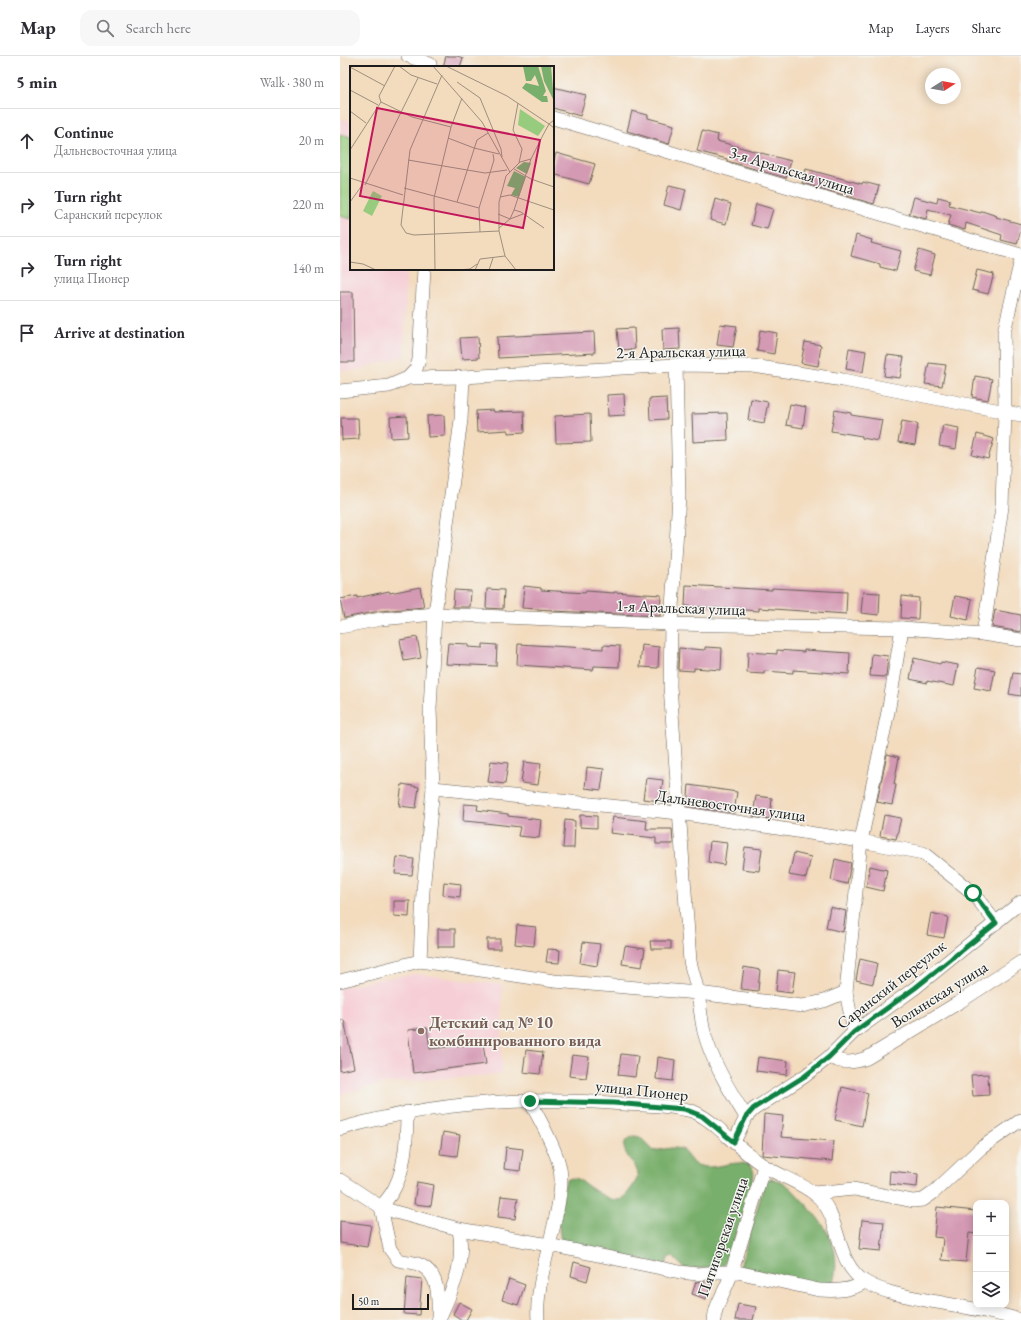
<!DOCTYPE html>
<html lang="en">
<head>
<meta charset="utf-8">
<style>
	body { margin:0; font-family:"EB Garamond",serif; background:#f7f7f7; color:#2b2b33 }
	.controls { position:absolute; right:12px; bottom:12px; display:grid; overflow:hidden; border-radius:8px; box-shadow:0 2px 10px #0003 }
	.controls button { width:36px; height:36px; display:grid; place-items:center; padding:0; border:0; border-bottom:1px solid #e1e1e2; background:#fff; color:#2b2b33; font:20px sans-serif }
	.compass { position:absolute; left:585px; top:12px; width:36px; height:36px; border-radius:50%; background:#fff; box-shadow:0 2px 10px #0003; rotate:79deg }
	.scale { position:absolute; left:12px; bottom:10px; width:77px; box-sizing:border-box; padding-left:4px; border:2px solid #1c1c1c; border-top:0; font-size:11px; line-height:14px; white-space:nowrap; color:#1c1c1c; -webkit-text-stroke:3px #f6f6f2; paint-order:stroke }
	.stop { position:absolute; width:12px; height:12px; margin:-9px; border:3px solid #0b8043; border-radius:50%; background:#fff }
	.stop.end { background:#0b8043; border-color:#fff; box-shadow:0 1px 4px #0008 }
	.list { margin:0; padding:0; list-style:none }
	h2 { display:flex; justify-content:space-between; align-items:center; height:52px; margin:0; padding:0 16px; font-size:17px }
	h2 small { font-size:13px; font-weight:400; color:#7c7c81 }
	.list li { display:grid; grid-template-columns:26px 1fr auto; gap:12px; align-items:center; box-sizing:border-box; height:64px; padding:0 16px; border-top:1px solid #e1e1e2 }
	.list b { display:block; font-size:15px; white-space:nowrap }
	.list p { margin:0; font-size:13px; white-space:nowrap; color:#7c7c81 }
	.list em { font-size:13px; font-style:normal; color:#7c7c81 }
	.icon { flex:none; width:22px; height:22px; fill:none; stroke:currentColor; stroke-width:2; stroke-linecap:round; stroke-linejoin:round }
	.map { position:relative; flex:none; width:681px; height:1264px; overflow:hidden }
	header { display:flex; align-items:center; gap:24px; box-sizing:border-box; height:56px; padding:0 20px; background:#fff; border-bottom:1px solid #e1e1e2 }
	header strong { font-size:19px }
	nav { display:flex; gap:22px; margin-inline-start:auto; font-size:14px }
	.search { width:280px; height:36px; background:#f7f7f7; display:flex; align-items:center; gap:10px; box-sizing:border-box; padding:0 14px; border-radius:12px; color:#7c7c81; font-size:15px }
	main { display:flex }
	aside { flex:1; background:#fff }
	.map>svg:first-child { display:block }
	.built { fill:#f6cfd6 }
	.green { fill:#97cb7d; stroke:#5a744c }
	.forest { fill:#79af6c; stroke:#4a6644 }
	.building { fill:#d499b3 }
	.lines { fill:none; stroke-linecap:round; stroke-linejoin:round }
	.minor-casing { stroke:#675f55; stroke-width:14 }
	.minor { stroke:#fff; stroke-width:13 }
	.route { stroke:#0b8043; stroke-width:5 }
	.education-dot { fill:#8d6e63; stroke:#f6f6f2; stroke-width:1.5 }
	.labels { text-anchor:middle; stroke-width:3; stroke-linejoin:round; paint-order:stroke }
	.street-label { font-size:16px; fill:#1c1c1c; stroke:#f6f6f2 }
	.education-label { font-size:16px; font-weight:bold; fill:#785e54; stroke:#f6f6f2; text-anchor:start }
	.inset-road { fill:none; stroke:#9d8f7d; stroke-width:1 }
	.view { fill:#c2185b; fill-opacity:0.15; stroke:#c2185b; stroke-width:2 }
	.inset-edge { fill:none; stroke:#1c1c1c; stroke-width:2 }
</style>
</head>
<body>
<header>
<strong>Map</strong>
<div class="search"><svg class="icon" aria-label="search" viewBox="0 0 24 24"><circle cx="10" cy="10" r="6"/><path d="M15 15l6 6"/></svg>Search here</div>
<nav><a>Map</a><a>Layers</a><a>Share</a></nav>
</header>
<main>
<aside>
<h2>5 min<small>Walk · 380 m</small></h2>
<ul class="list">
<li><svg class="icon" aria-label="ahead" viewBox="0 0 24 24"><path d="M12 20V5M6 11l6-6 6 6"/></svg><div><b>Continue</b><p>Дальневосточная улица</p></div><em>20 m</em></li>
<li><svg class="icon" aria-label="right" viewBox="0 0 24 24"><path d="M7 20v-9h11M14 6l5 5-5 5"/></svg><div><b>Turn right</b><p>Саранский переулок</p></div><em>220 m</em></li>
<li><svg class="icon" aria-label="right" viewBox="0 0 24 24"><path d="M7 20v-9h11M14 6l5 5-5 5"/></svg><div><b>Turn right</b><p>улица Пионер</p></div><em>140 m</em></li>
<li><svg class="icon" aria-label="arrive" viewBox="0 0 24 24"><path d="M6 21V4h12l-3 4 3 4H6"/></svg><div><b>Arrive at destination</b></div></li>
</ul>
</aside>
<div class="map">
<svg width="681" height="1264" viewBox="0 0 681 1264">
	<rect width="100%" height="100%" fill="#f6f6f2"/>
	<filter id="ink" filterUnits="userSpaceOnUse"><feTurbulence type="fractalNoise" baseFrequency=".025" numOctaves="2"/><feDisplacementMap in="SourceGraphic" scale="8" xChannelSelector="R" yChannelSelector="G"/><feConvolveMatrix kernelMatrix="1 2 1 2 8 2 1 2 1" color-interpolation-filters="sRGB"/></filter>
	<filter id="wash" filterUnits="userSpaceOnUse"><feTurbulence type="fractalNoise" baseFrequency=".012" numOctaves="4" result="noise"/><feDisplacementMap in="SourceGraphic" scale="16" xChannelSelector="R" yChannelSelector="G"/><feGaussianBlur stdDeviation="0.9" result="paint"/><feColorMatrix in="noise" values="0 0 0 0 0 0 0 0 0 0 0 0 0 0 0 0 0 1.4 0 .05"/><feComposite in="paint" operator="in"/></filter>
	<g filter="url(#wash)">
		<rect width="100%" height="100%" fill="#f3dbbe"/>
		<g class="built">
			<path d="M0,62L11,66V213H66L64,300L17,314L0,315Z"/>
			<path d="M77,918L162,929V1018L47,1027L0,1038V932L39,923Z"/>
		</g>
		<path class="green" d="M0,78L11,81V163L0,160Z"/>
		<g class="forest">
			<path d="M294,1080L300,1081L314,1095C325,1093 334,1090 344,1094C360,1130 396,1095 412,1112C416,1117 412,1127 411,1133C408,1145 389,1204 382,1211L345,1213L332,1200L328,1202L326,1209L221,1186L218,1162L226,1124L232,1122L238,1123C247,1129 268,1146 279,1144C283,1143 287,1138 290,1134C293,1130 298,1123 298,1118C297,1106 270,1090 294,1080Z"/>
			<path d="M430,1123C446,1124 452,1134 462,1144C485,1169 503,1191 493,1227L484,1230L400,1211L425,1126Z"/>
		</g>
		<g id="blocks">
			<g class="building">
				<path d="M106,0H117L123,2L120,11H103Z"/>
				<path d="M213,31L246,39L240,60L213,52Z"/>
				<path d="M292,55L308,59V62L334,69L329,88L287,75Z"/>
				<path d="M362,75L378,79L377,85L451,105L446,122L387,105V103L357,95Z"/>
				<path d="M216,97L255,108L249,128L213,118V109Z"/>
				<path d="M466,113L522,128L523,126L539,130L534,148L462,127Z"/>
				<path d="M329,129L346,133L341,154L324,149Z"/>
				<path d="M574,141L597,147L598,141L610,144L609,149L641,157L642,155L657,160L656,161L681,168V173L677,188L661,184L662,179L626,167L625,174L608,169L611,159L588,153L586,163L569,158Z"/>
				<path d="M375,143L391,148L386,168L370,164Z"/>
				<path d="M416,148L433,153L427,173L411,169Z"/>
				<path d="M516,179L532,184L531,187L561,195L556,215L540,211V208L511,200Z"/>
				<path d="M579,194L595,199L590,219L573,215Z"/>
				<path d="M637,214L654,218L648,238L632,234Z"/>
				<path d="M0,236H13L14,306H0Z"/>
				<path d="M380,268L397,270L393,291L377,289Z"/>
				<path d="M294,272L295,293L279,294L277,273Z"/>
				<path d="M339,272L340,293L323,294L322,273Z"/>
				<path d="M420,274L437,277L434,298L417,295Z"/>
				<path d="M254,276L255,297L158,302L157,281Z"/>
				<path d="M138,281L139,302L122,303L120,282Z"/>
				<path d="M465,286L481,289L478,310L461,307Z"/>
				<path d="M509,292L526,295L523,316L506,313Z"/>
				<path d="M547,299L564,301L560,322L544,320Z"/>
				<path d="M589,307L606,309L602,330L585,328Z"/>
				<path d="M635,320L652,323L648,344L632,341Z"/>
				<path d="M284,338L285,359L268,360L267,339Z"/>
				<path d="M326,342L327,363L310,364L309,343Z"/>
				<path d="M411,343L428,346L424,367L408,364Z"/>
				<path d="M450,348L466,351L463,372L446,369Z"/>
				<path d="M153,354L154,356L184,355L185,376L168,377V374L137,376L136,355Z"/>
				<path d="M495,354L511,357V359L542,364L538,385L522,382V380L491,375Z"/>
				<path d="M387,357L388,384L353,386L352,358Z"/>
				<path d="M250,358L251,386L216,387L215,360Z"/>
				<path d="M104,359L105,380L88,381L87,360Z"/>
				<path d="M67,360L68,381L51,382L50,361Z"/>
				<path d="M1,362H18L19,383L2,384Z"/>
				<path d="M562,365L578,368L575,389L558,386Z"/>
				<path d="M603,369L619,372L616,393L599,390Z"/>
				<path d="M637,378L654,383L648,403L632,399Z"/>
				<path d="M346,529L432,534V532L507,536L506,558L419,552V555L345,550Z"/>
				<path d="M184,530L201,532V534L245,537L246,535L274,537V536L321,539L320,560L212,555V554L182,552Z"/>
				<path d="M80,531L84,551L40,555L4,562L0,543L17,540V542L49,535L50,537Z"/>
				<path d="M147,533L164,534L163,553L146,552Z"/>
				<path d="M114,534L131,535L130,551H113Z"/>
				<path d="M523,536L540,537L539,559L521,557Z"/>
				<path d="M562,540L579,542L578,563L561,562Z"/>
				<path d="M615,540L632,543L628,564L611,560Z"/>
				<path d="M655,554L681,559V576L652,571Z"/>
				<path d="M77,581L81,602L64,605L60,584Z"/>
				<path d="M108,587L128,588V591L143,592V588L157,589L156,610L106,608Z"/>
				<path d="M178,588L263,593V589L280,590L279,611L254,610L253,614L177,609Z"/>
				<path d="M302,589L319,591L318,612L300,611Z"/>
				<path d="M365,591L382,592L381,614L354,612V615L338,614L339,592L365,594Z"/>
				<path d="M437,594L464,596V594L510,597L509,618L453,614V617L424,615V618L407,617L408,596L437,598Z"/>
				<path d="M532,598L548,600L546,621L530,620Z"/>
				<path d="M574,602L600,608L601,606L618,609L614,630L587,625V627L570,623Z"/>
				<path d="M638,611L655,614L651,635L634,632Z"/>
				<path d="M673,617L681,618V640L669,638Z"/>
				<path d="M547,698L559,701L554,728L556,729L552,749L537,746Z"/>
				<path d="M151,705L168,707L165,728L148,726Z"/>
				<path d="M184,706L201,708L198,729L181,727Z"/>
				<path d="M247,711L264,713L261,734L245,732Z"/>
				<path d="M306,722L323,724L320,745L303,743Z"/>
				<path d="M62,728L79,731L76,752L59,750Z"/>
				<path d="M349,729L397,736L394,757L347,750Z"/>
				<path d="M416,740L432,742L430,763L413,760Z"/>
				<path d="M124,748L138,749L137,754L168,758V760L201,764L199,782L178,780L180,771L136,766L123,765Z"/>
				<path d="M240,759L257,760V772L240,771Z"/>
				<path d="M544,759L561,762L556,783L540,780Z"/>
				<path d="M273,761L307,765L306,773H332L333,788H316V782L270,777Z"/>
				<path d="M225,764L235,765L234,792H223Z"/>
				<path d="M370,785L387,787L384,809L368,806Z"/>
				<path d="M405,791L422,793L419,815L402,813Z"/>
				<path d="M454,797L471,801L466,822L449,819Z"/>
				<path d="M57,801L74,803L72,819L55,818Z"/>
				<path d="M495,803L511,807L507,828L491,824Z"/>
				<path d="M530,810L547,814L543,835L526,831Z"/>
				<path d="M104,826L121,828L120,841L103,839Z"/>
				<path d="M54,845H70L69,861L54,860Z"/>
				<path d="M490,851L506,855L503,876L486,872Z"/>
				<path d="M591,857L608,861L604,882L587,879Z"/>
				<path d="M177,869L196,871L194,890L175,888Z"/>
				<rect x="98" y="873" width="17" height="18"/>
				<rect x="147" y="883" width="13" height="10"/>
				<path d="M310,885H331V893H311Z"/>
				<path d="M243,886L260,888L257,910L240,907Z"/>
				<path d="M285,890L305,893L302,911L282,908Z"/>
				<path d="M208,893L220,894L219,907L206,906Z"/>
				<path d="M520,903L537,907L533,928L516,924Z"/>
				<path d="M404,911L420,914L418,935L401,933Z"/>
				<path d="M438,914L455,916L452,937L436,935Z"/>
				<path d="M0,964H4L14,1012L0,1015Z"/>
				<path d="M87,972L90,993L143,987L146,1008L73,1017L68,974Z"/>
				<path d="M186,994L203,996L200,1018L183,1016Z"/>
				<path d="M281,998L298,1000L295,1021L278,1019Z"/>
				<path d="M232,999L249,1001L246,1022L229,1020Z"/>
				<path d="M318,1001L335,1004L333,1025L316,1023Z"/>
				<path d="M418,1001L448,1005L447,1019L416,1015Z"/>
				<path d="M648,1018L649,1039L633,1040L631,1019Z"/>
				<path d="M502,1031L528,1037L522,1070L495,1064Z"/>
				<path d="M424,1058L443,1060L441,1081L494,1085L492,1105L422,1099Z"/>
				<path d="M103,1076L120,1079L117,1100L100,1098Z"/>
				<path d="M166,1091L183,1093L180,1115L164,1113Z"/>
				<path d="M550,1115L578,1118L577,1131L549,1128Z"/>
				<path d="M77,1126L94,1129L91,1150L74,1148Z"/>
				<path d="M161,1140L178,1142L175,1163L158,1161Z"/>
				<path d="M597,1151L636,1155V1178L629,1177L626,1206L601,1204L603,1182L594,1181Z"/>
				<path d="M522,1164L544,1166L541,1195L519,1193Z"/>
				<path d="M0,1165L31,1169L27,1191L0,1187Z"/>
				<path d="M234,1206L251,1211L247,1225L231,1220Z"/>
				<path d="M67,1221L82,1223L79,1259L64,1258Z"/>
				<path d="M169,1223L185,1229L178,1249L162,1244Z"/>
				<path d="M364,1225L371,1228L366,1243L352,1238L356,1226Z"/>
				<path d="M119,1246L132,1253L126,1264H122L113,1258Z"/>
				<path d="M398,1248L416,1251L413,1264H395Z"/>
			</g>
		</g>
	</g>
	<g filter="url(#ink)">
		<use href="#blocks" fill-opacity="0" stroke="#675f55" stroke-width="1"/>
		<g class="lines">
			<g class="minor-casing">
				<g id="minor">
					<path d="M68,0L90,8"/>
					<path d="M213,62L681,199"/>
					<path d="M336,309L339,440L331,568L330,630L350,905C352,915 356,926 358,937C360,950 361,963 364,976C372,1006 390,1035 406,1061"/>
					<path d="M68,322L76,313L79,304L84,213"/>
					<path d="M0,335L49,330L68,322L123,321L336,309L413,310L503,324L681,359"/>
					<path d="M0,571L41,563L95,558L331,568L562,572L643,578L681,584"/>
					<path d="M643,578L662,451L665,355L664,276L681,204"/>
					<path d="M93,732L339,757L521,785L583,797L633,837L656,867"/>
					<path d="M80,905L83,835L93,732L90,653L95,558L121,364L123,321"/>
					<path d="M0,925L80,905L214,925L358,937L462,950L484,945L506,936"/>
					<path d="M514,976L506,936L521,785L549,651L562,572"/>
					<path d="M489,1001C504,1008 512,1007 527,1002L621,945L681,906"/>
					<path d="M190,1045C200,1065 213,1086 219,1108C223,1122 220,1137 218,1150C212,1185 195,1230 198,1264"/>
					<path d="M67,1056C67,1078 65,1112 55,1131C52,1138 46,1145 41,1151L50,1193L58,1204C65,1206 76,1206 82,1210C101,1220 98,1247 98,1264"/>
					<path d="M0,1073C92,1046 188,1040 283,1048C305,1049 330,1049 352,1055C362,1059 370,1065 378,1072C393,1085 409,1101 426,1111C442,1121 462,1127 476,1139C503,1160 493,1208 527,1227C545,1237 567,1240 586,1244C618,1250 650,1255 681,1264"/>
					<path d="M394,1086L406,1061L414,1053L465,1020L489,1001L514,976L575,932L681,846"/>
					<path d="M0,1124L41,1151L55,1156L119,1173L209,1189L340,1216L357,1218L378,1216H397L479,1234C496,1235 510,1235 525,1226"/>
					<path d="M474,1137L514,1133L573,1145L583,1144L593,1137L641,1092L681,1064"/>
					<path d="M100,1261C114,1229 125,1209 119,1173"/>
					<path d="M374,1264C375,1248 385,1236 390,1221C402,1185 413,1147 424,1110"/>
				</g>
			</g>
			<use href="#minor" class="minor"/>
		</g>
	</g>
	<g class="lines" filter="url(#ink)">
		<path class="route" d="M190,1045L274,1047L344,1053L362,1060L394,1086L406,1061L414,1052L465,1020L489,1001L514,976L575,932L656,867L633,837"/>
	</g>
	<circle class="education-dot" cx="81" cy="975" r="4"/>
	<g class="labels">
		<g class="street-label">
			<text transform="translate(452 114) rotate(17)" y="6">3-я Аральская улица</text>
			<text transform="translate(341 295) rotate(-1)" y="6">2-я Аральская улица</text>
			<text transform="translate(341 551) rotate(2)" y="6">1-я Аральская улица</text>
			<text transform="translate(391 749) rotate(8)" y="6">Дальневосточная улица</text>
			<text transform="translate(551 928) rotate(-38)" y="6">Саранский переулок</text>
			<text transform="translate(599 938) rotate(-32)" y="6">Волынская улица</text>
			<text transform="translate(302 1034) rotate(6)" y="6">улица Пионер</text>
			<text transform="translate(382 1181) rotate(-71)" y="6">Пятигорская улица</text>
		</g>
		<g class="education-label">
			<text x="89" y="972">Детский сад № 10<tspan x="89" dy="18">комбинированного вида</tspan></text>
		</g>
	</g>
	<g transform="translate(10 10)">
		<rect width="204" height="204" fill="#f3dbbe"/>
		<path d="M170,43L195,60L188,70L168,59ZM23,125L32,130L22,150L13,145Z" fill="#97cb7d"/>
		<path d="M173,0H188L196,25L193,30H197L198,36H192L172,22L176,17L189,20L185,9L181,15H176ZM191,0H201L204,35L194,15ZM174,96L181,97L177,108L166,102ZM164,105L176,111L169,131L161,129L165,122L157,120Z" fill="#79af6c"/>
		<path class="inset-road" d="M49,0L61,9L87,18M83,0L132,56L160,106M96,0L157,30L199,58L204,54M0,1L35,20M92,9L60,84L51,159L56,167L64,169L149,165M107,16L130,32L151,83L152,91M0,24L28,39M31,36L62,51L101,61M31,36L29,30L45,0M168,37L163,64L172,83L169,97M0,45L16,57M98,72L124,82L149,88M0,84L31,36M58,94L135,107L157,104M164,103L181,113L204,121M0,112L53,129M15,119L68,12M54,122L129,142M150,131L160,129L204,144M0,136L13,118M107,136L127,74L138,67M164,144L171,146L194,162M148,148L160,153L173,148M149,162L160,153L164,144L181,93L193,69L199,58L204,62M130,166L129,142L144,94L143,88M0,196L13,198L26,204M85,204L84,132L101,61L112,32M107,204L120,203L127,198M125,204L130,193L155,190M139,204L143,192M166,204L155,190L149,165V136L156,110L170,96L181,93"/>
		<path class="view" d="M27,42L190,74L173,162L10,130Z"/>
		<rect width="204" height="204" class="inset-edge"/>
	</g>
</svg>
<div class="controls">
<button>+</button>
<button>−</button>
<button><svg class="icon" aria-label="layers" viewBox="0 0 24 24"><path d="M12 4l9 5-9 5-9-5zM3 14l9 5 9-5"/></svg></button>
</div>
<svg class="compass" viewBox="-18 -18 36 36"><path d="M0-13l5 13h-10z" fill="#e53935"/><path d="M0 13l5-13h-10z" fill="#7c7c81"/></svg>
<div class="scale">50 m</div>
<div class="stop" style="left:633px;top:837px"></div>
<div class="stop end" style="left:190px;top:1045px"></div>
</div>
</main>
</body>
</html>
